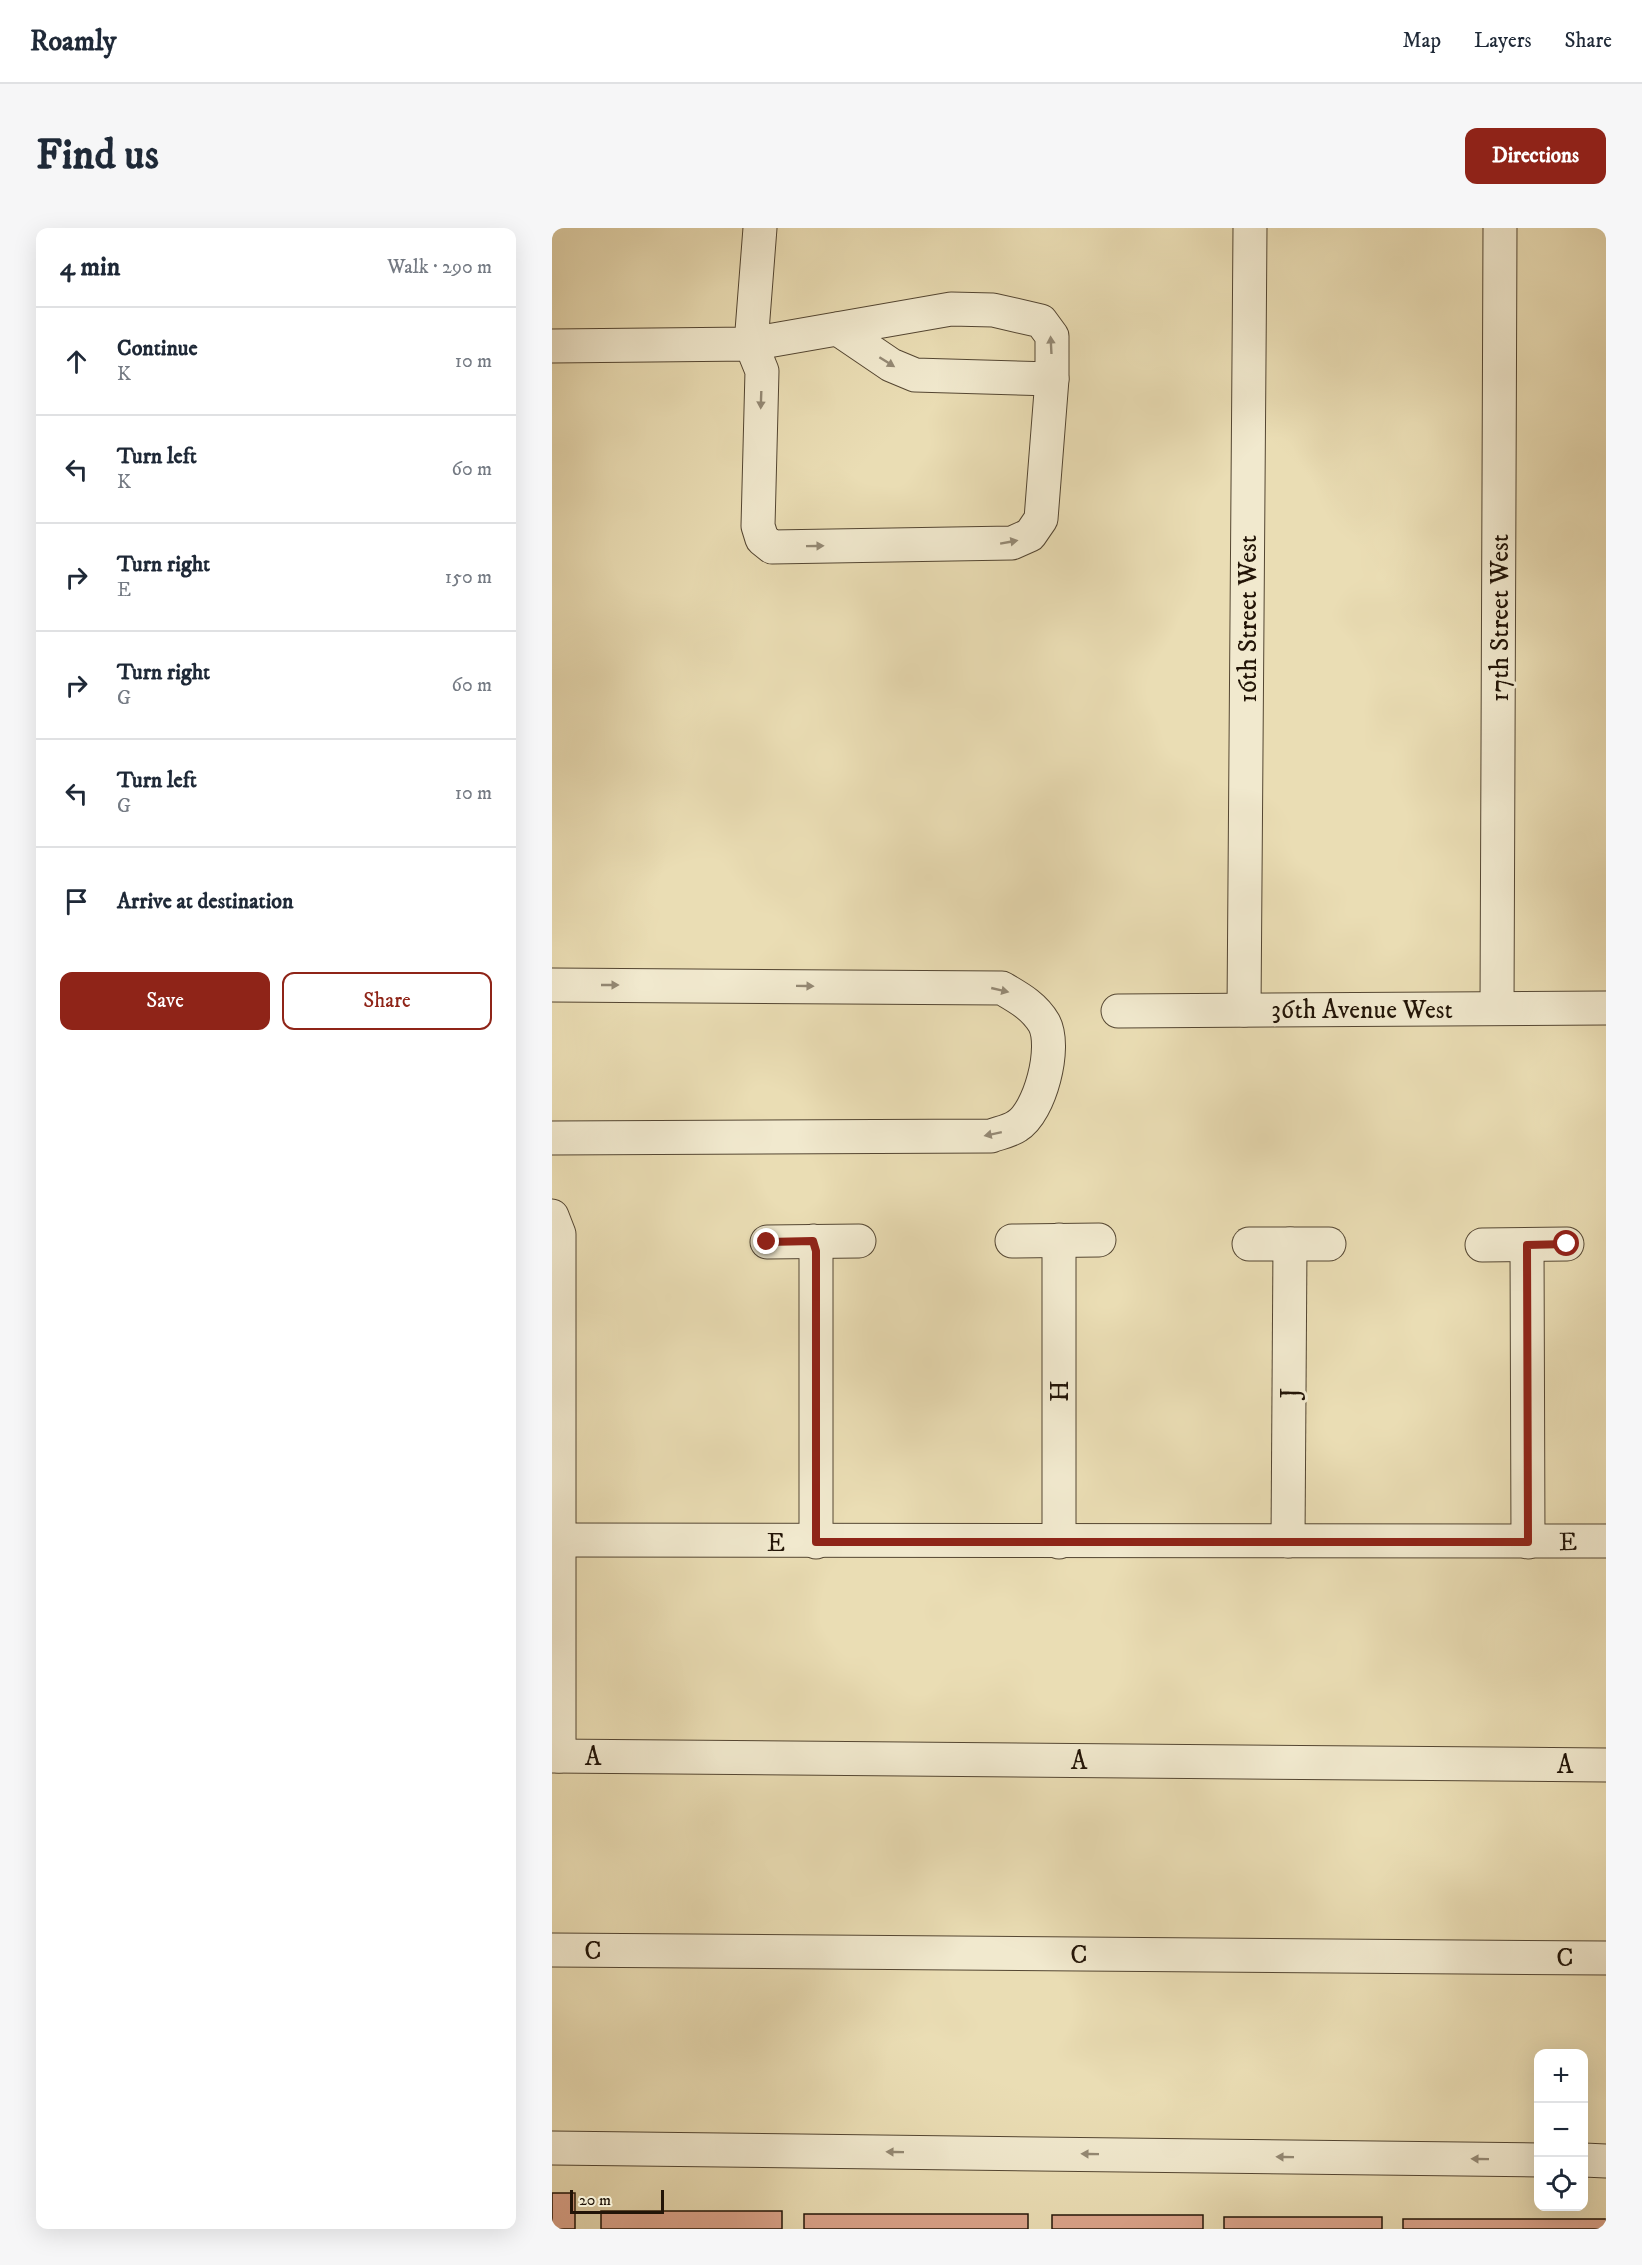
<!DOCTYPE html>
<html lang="en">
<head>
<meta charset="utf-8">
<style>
	body { margin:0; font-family:"IM FELL DW Pica",serif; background:#f6f6f7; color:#1f2937 }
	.controls { position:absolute; right:18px; bottom:18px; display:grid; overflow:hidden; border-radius:12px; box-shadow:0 6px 24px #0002 }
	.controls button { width:54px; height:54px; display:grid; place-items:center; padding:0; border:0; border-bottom:2px solid #e0e1e3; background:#fff; color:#1f2937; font:30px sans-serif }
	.scale { position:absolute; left:18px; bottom:15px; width:94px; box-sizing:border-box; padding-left:6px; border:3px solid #221407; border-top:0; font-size:16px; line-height:21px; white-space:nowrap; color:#221407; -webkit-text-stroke:4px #f1e9ce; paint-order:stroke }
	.stop { position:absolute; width:18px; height:18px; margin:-14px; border:4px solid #8f2418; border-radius:50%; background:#fff }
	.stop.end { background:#8f2418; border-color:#fff; box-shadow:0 2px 6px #0008 }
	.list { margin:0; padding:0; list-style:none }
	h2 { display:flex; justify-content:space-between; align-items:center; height:78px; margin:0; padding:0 24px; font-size:26px }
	h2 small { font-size:20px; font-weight:400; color:#747a83 }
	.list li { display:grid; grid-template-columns:39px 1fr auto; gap:18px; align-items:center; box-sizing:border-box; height:108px; padding:0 24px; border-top:2px solid #e0e1e3 }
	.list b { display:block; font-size:22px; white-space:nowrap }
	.list p { margin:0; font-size:20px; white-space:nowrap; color:#747a83 }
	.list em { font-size:20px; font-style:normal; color:#747a83 }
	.actions { display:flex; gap:12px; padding:18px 24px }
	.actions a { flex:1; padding:14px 0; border:2px solid #8f2418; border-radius:12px; text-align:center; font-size:21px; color:#8f2418 }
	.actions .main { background:#8f2418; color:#fff }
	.icon { flex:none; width:33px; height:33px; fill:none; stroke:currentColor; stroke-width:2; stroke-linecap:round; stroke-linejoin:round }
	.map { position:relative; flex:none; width:1054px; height:2001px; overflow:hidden; border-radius:12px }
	header { display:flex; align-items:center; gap:36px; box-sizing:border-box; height:84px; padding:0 30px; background:#fff; border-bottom:2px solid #e0e1e3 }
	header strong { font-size:28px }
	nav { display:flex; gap:33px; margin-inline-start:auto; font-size:21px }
	.intro { display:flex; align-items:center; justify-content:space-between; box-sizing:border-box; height:144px; padding:0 36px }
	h1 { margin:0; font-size:42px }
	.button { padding:15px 27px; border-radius:12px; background:#8f2418; color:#fff; font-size:21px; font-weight:700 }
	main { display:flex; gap:36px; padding:0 36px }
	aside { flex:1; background:#fff; border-radius:12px; box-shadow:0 6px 24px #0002 }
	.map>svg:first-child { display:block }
	.building { fill:#dba38a; stroke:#221407; stroke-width:1.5 }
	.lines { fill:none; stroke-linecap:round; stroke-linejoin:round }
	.minor-casing { stroke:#544632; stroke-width:35 }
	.minor { stroke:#f1e9ce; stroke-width:33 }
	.oneway { fill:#948974 }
	.route { stroke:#8f2418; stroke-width:8 }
	.labels { text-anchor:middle; stroke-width:6; stroke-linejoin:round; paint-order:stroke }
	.street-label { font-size:26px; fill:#221407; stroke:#f1e9ce }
</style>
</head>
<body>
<header>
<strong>Roamly</strong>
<nav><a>Map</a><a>Layers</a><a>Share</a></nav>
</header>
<div class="intro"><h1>Find us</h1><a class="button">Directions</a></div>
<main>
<aside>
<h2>4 min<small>Walk · 290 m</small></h2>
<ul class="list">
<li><svg class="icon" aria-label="ahead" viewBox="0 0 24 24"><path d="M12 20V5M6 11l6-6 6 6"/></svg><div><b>Continue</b><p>K</p></div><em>10 m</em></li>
<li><svg class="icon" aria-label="left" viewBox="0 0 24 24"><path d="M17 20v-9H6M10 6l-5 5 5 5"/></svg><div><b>Turn left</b><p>K</p></div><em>60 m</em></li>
<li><svg class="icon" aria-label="right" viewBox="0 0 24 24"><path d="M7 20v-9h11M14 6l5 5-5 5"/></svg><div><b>Turn right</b><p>E</p></div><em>150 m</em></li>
<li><svg class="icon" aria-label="right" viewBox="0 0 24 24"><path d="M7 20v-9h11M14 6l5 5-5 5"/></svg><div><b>Turn right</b><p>G</p></div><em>60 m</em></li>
<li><svg class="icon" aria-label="left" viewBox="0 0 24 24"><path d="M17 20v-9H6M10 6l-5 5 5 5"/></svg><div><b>Turn left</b><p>G</p></div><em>10 m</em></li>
<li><svg class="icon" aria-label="arrive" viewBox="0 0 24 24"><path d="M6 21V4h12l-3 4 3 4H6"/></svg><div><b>Arrive at destination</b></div></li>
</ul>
<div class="actions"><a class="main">Save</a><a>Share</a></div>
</aside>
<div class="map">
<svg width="1054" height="2001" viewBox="0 0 1054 2001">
	<rect width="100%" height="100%" fill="#eaddb4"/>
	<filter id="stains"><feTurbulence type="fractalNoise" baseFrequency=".00333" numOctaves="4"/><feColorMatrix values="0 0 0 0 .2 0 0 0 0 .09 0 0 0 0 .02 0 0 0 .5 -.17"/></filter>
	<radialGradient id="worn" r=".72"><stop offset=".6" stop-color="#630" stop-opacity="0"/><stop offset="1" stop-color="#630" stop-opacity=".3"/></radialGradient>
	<g class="building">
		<rect x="0" y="1965" width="23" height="36"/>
		<rect x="49" y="1983" width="181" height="18"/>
		<rect x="252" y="1986" width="224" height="15"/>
		<rect x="500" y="1987" width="151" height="14"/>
		<rect x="672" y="1989" width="158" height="12"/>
		<rect x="851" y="1991" width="203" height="10"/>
	</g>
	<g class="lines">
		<g class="minor-casing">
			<g id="minor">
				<path d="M286,101L339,137L363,147L500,151"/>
				<path d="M0,118L199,116L399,81L441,82L489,93L500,108V151L489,291L478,307L460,315L220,319L210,311L206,298L210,143L199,116L208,0"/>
				<path d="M0,757L450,760C467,770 482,778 492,795C505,819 488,884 465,898C458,903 447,905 439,908L0,910"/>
				<path d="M945,780L948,0"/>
				<path d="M692,782L698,0"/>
				<path d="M566,783L1054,780"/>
				<path d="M0,988L7,1006V1528"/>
				<path d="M507,1012V1314"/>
				<path d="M261,1013L264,1023V1314"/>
				<path d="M460,1013L547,1012"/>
				<path d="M215,1014L307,1013"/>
				<path d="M697,1016H777"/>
				<path d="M930,1017L1015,1016"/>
				<path d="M975,1017L976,1314"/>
				<path d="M7,1312L1054,1313"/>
				<path d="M736,1313L738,1016"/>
				<path d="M0,1528L1054,1537"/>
				<path d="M0,1722L1054,1730"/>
				<path d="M0,1920L987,1932"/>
				<path d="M1032,1932L1054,1933"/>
			</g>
		</g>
		<use href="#minor" class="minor"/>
	</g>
	<defs><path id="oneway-solid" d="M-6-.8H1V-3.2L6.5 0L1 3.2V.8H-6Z" transform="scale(1.5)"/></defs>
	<g class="oneway">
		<use href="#oneway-solid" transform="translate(499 117) rotate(-93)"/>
		<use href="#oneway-solid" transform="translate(335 134) rotate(32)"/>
		<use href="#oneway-solid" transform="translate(209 172) rotate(92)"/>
		<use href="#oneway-solid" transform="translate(457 314) rotate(-10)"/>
		<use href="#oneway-solid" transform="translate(263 318) rotate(-1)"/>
		<use href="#oneway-solid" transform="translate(58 757)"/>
		<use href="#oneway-solid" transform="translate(253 758) rotate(1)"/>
		<use href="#oneway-solid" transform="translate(448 762) rotate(13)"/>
		<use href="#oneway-solid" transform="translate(441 906) rotate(168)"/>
		<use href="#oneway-solid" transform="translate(343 1924) rotate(-179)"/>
		<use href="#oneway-solid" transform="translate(538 1926) rotate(-179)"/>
		<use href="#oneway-solid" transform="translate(733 1929) rotate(-179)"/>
		<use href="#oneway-solid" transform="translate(928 1931) rotate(-179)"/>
	</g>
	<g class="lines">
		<path class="route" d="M215,1014L261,1013L264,1023V1314H976L975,1017L1015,1016"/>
	</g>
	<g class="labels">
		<g class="street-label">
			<text transform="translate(947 390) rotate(-90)" y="9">17th Street West</text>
			<text transform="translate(695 391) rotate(-90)" y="9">16th Street West</text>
			<text x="810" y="790">36th Avenue West</text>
			<text transform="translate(507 1163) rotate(-90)" y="9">H</text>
			<text transform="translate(737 1165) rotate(-90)" y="9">J</text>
			<text transform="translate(1016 1313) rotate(-1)" y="9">E</text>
			<text x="224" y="1323">E</text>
			<text x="41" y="1537">A</text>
			<text x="527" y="1541">A</text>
			<text x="1013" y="1545">A</text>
			<text x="41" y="1731">C</text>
			<text x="527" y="1735">C</text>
			<text x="1013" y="1738">C</text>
		</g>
	</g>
	<rect width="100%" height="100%" filter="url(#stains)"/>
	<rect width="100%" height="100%" fill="url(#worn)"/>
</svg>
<div class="controls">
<button>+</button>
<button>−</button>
<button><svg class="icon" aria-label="locate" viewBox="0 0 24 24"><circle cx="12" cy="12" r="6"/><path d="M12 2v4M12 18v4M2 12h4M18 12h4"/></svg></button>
</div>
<div class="scale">20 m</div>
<div class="stop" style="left:1015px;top:1016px"></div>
<div class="stop end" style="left:215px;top:1014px"></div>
</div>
</main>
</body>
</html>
